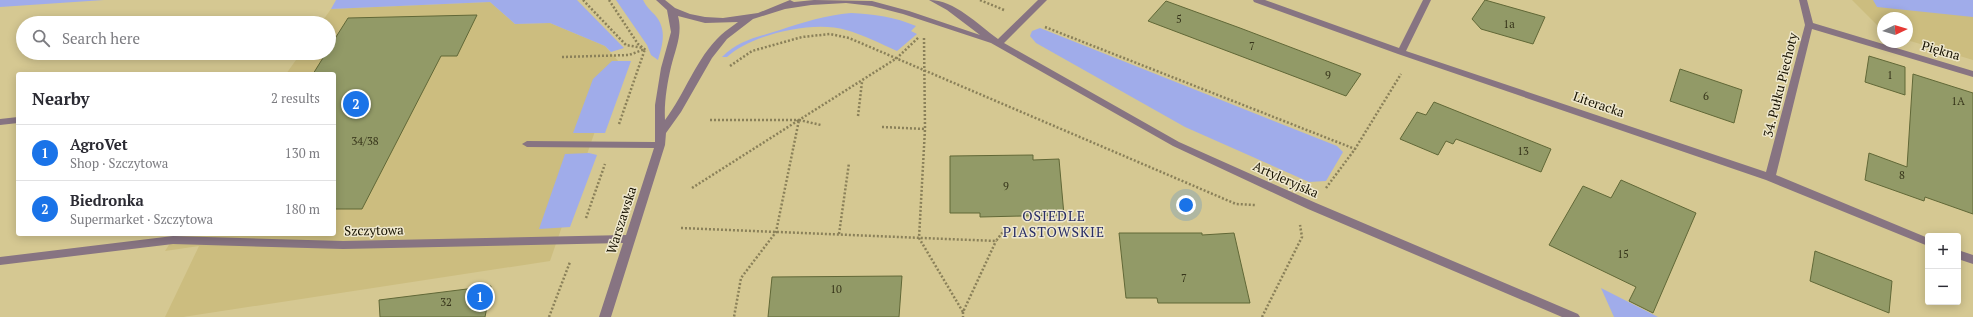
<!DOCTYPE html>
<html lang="en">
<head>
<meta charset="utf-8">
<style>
	body { margin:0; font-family:"PT Serif",serif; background:#f2f2f3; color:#2b2b33 }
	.controls { position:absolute; right:12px; bottom:12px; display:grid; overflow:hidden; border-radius:4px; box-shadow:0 2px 10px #0003 }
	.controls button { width:36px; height:36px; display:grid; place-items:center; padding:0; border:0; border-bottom:1px solid #e1e1e2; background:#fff; color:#2b2b33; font:20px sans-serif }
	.compass { position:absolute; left:1877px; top:12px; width:36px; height:36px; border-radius:50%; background:#fff; box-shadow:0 2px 10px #0003; rotate:86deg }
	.you { position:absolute; left:1186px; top:205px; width:14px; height:14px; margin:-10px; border:3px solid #fff; border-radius:50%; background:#1a73e8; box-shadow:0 0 0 6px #1a73e833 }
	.badge { display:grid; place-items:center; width:26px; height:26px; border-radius:50%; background:#1a73e8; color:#fff; font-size:13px; font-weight:700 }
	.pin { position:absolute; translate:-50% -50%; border:2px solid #fff; box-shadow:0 1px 4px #0006 }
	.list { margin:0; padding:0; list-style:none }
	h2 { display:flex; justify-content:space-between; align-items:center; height:52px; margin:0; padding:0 16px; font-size:17px }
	h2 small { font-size:13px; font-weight:400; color:#7c7c81 }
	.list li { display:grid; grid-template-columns:26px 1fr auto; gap:12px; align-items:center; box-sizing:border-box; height:56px; padding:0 16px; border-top:1px solid #e1e1e2 }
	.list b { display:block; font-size:15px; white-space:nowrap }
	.list p { margin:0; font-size:13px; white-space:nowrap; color:#7c7c81 }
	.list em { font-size:13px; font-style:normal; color:#7c7c81 }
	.icon { flex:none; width:22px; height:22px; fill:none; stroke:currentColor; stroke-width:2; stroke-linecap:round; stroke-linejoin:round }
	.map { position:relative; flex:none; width:1973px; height:317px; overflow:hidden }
	.search { position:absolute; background:#fff; box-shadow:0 2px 10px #0003; left:16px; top:16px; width:320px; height:44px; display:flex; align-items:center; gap:10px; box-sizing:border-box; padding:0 14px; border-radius:22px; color:#7c7c81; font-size:15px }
	.panel { position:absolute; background:#fff; box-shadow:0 2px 10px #0003; left:16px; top:72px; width:320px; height:164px; border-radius:4px }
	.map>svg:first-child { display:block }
	.built { fill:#ccbd7f }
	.green { fill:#a0acea }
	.building { fill:#929a67; stroke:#616837 }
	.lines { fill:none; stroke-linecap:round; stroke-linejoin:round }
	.path { stroke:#8a8059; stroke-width:2.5; stroke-dasharray:2 2; stroke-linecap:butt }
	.minor { fill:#877482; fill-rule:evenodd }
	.labels { text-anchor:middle; stroke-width:3; stroke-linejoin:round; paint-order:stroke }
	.number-label { font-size:11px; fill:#36341a }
	.street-label { font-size:13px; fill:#171201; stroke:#efe8ce }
	.neighbourhood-label { font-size:14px; letter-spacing:1px; fill:#282d66; stroke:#efe8ce }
</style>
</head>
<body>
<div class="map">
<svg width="1973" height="317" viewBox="0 0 1973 317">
	<rect width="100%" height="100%" fill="#d5c892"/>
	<g class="built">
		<path d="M1852,0H1973V60L1907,40V18H1883V31Z"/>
		<path d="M490,2L515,24L550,23L605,46L619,62L550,261L183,317H165L199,246L165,251L176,234H334V74H286L301,53H329V23H321L331,9Z"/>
	</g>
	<g class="green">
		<path d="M0,0H104L0,7Z"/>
		<path d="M336,0H577L624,48L611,52L605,46L550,23L515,24L490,2L331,9Z"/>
		<path d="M616,0H643C646,6 650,10 655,15C667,29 663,44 658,60L651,55L647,45Z"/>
		<path d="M1873,0H1973V17L1877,7Z"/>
		<path d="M851,13C874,14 895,17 916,26L911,31L917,34L897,51C881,44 864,35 846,30C813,20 753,34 727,57H722C739,40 758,37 780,30C804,22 826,15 851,13Z"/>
		<path d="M1040,28L1337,146L1343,152L1326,181L1309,182L1185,127L1036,43L1030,36L1032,31Z"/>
		<path d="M612,61H631L605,133H573L593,79Z"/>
		<path d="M589,153L597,155L570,227L539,229L565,154Z"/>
		<path d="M1601,288L1658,317H1614Z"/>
	</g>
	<g class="building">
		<path d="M1485,0L1545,17L1533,44L1481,29L1472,19Z"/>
		<path d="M1166,1L1240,28L1361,74L1346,96L1148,21Z"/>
		<path d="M477,15L457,56H441L362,209H334V74H313L326,53H329V48L348,18Z"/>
		<path d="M1869,56L1905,67V95L1865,82Z"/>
		<path d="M1680,69L1742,90L1734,123L1670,101Z"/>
		<path d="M1913,74L1973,93V214L1925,197L1924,201L1865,180L1869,153L1907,167Z"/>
		<path d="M1434,102L1551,149L1541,172L1456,139L1453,144L1446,141L1438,155L1400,139L1417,112L1426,115Z"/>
		<path d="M1033,155V160L1059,159L1064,215L980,217V213H950V156Z"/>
		<path d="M1621,180L1696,213L1653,313L1629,301L1636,287L1549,245L1583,186L1611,198Z"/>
		<path d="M1119,233H1202V235L1234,233L1250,303H1158L1157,298H1126Z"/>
		<path d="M1815,251L1892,281L1889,313L1810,281Z"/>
		<path d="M902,276L899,317H768L772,277Z"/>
		<path d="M491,286L485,317H380L379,300Z"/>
	</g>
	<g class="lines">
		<g class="path">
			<path d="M583,0L626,45L643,48"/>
			<path d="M609,0L638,44L647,51"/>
			<path d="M980,0L1004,10"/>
			<path d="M1045,27L1355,149"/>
			<path d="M924,38L925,129L919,238L963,312L996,241"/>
			<path d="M562,57L629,55L645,49"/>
			<path d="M730,66L752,51L802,37L830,34L849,38L1236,204L1255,205"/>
			<path d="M858,116L862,82"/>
			<path d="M710,120H799L897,58L919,37"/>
			<path d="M799,120L821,125"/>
			<path d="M619,124L645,49"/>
			<path d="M882,127L925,129"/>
			<path d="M692,188L799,120L776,232L741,278L734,317"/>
			<path d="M1326,188L1355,149L1401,74"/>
			<path d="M586,218L605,164"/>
			<path d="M681,228L996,241L1005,229"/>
			<path d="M839,234L849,163"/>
			<path d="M963,312V317"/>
			<path d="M549,317L570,262"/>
			<path d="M1262,317L1302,237L1300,225"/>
		</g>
		<g class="minor">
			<path d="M656,0H665L675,8L690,14L705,17L723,18L758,13L790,0L794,2L814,0L872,1L909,11L980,35L947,10L929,0C955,0 977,24 998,39L1038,0H1047L1004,43L1179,142L1316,203L1578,314L1580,317H1562L1308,209L1173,146L991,43L903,14L872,6L846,3L811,5L785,9L753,19L727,39L712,58L681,112L666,133L665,145L611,317H599L623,243L343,249L173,244L0,265V257L173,236L343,241L626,235L654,148L527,147L522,144L527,141L655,142V105L661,68L671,32L667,10ZM678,16L705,23L738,22C733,26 726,30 721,35C696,58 685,94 665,120C664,103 667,84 671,67C675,50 683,34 678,16Z"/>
			<path d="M1253,0H1265L1399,48L1423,0H1431L1406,51L1766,172L1805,25L1799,0H1807L1813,23L1973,71V77L1812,29L1776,175L1928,238V246L1766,180L1398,54L1254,2Z"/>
			<path d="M18,117V123L0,125V119Z"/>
			<path d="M1958,250L1973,255V264L1958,259Z"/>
		</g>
	</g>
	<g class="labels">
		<g class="number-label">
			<text x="1179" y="23">5</text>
			<text x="1509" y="28">1a</text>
			<text x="1252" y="50">7</text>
			<text x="1328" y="79">9</text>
			<text x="1890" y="79">1</text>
			<text x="1706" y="100">6</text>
			<text x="1958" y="105">1A</text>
			<text x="365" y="145">34/38</text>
			<text x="1523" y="155">13</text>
			<text x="1902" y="179">8</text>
			<text x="1006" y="190">9</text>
			<text x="1623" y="258">15</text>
			<text x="1184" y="282">7</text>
			<text x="836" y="293">10</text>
			<text x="446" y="306">32</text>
		</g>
		<g class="street-label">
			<text transform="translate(1941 50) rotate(16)" y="5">Piękna</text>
			<text transform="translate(1780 85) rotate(-76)" y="5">34. Pułku Piechoty</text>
			<text transform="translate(1599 104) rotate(19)" y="5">Literacka</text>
			<text transform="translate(1286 179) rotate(24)" y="5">Artyleryjska</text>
			<text transform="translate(621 220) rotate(-72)" y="5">Warszawska</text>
			<text transform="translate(374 230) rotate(-1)" y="5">Szczytowa</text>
		</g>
		<g class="neighbourhood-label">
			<text x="1054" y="221">OSIEDLE<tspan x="1054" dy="16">PIASTOWSKIE</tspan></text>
		</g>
	</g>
</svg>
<div class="controls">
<button>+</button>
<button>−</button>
</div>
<svg class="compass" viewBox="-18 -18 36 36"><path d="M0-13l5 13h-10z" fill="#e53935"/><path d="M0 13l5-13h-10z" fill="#7c7c81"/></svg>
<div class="you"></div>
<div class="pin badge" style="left:480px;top:297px">1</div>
<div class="pin badge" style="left:356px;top:104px">2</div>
<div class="search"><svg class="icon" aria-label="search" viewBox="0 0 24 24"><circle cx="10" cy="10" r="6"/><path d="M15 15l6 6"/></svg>Search here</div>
<section class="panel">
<h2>Nearby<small>2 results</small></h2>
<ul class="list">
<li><span class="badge">1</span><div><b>AgroVet</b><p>Shop · Szczytowa</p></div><em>130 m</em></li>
<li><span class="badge">2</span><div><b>Biedronka</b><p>Supermarket · Szczytowa</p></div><em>180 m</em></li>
</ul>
</section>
</div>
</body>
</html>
